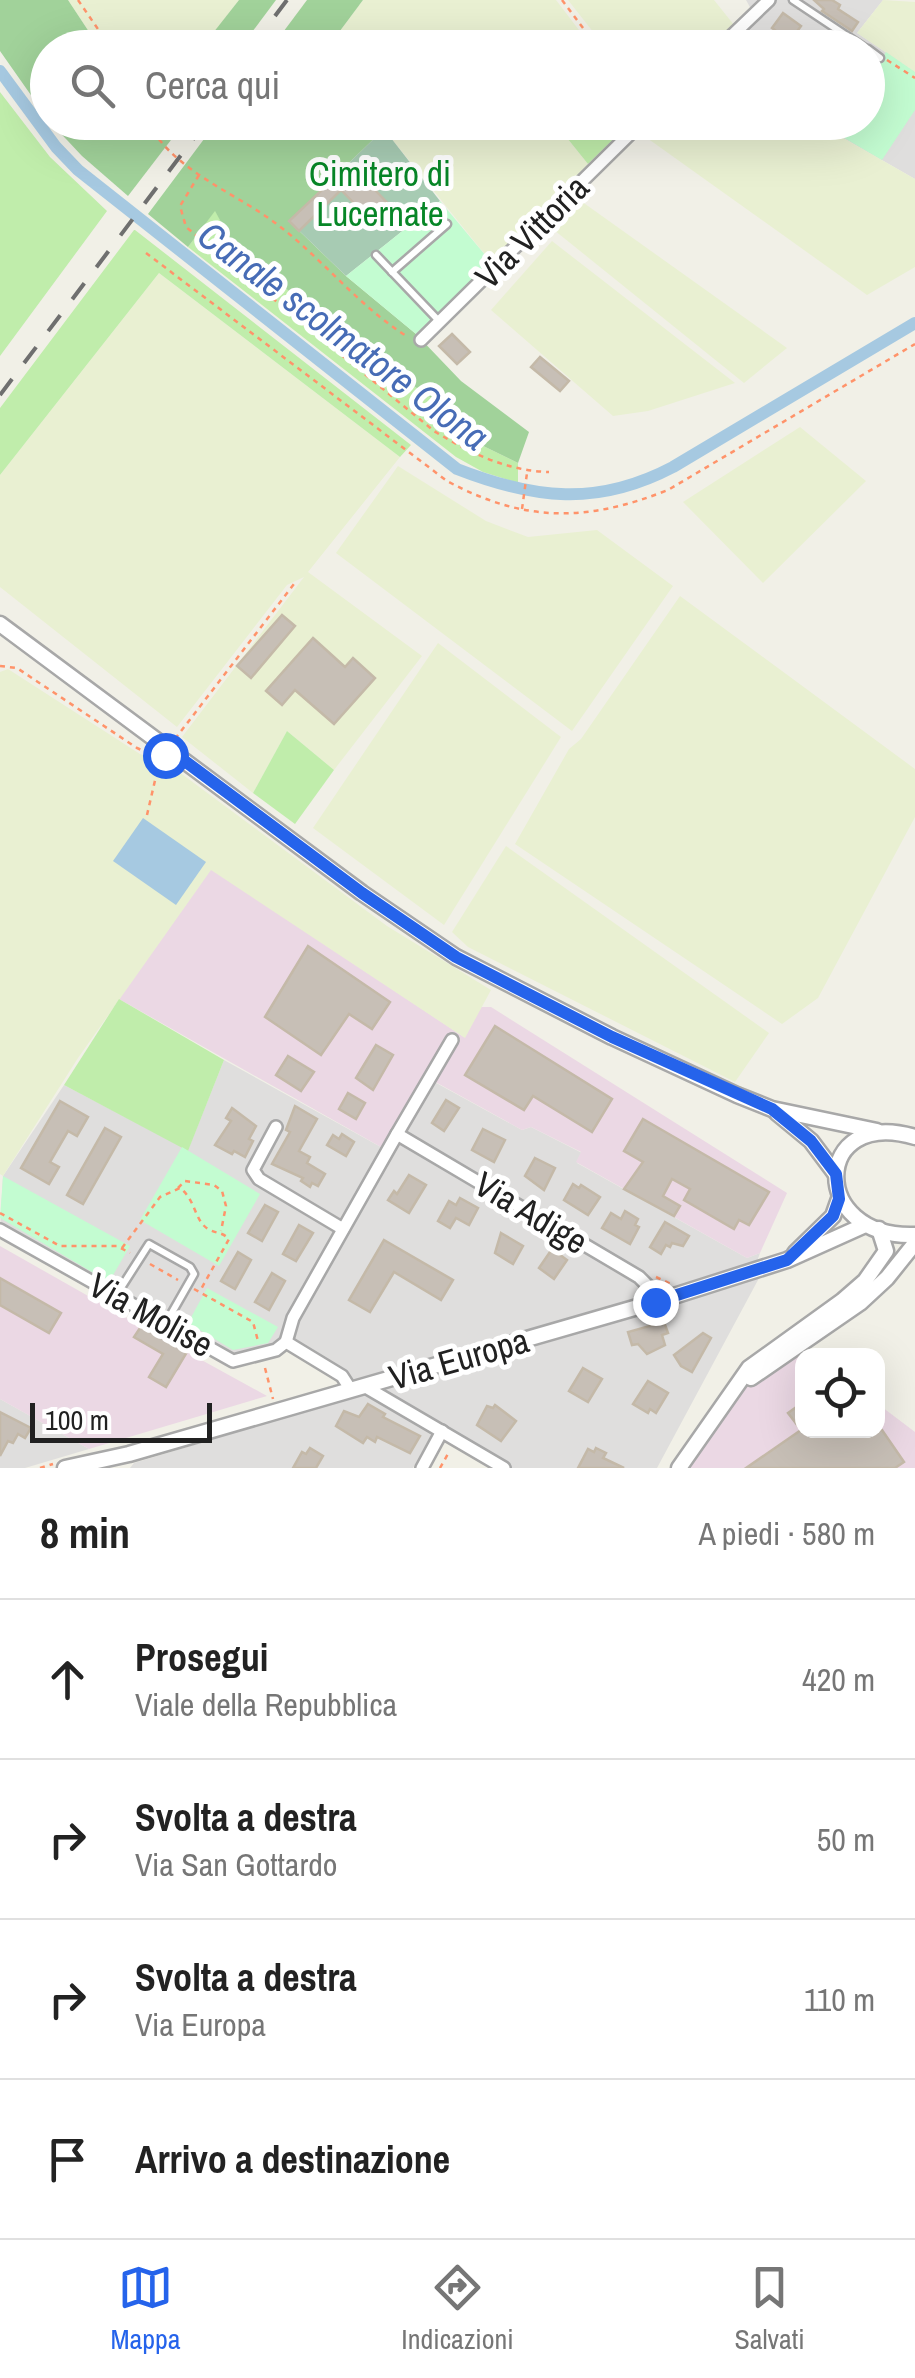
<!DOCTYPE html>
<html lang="it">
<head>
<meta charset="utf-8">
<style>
	body { margin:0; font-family:"Archivo Narrow",sans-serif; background:#f2f2f2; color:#222 }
	.controls { position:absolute; right:30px; bottom:30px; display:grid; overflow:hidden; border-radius:20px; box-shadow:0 10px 40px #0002 }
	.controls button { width:90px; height:90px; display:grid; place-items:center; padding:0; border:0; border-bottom:2px solid #e0e0e0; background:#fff; color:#222; font:50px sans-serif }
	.scale { position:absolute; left:30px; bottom:25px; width:182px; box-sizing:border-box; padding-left:10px; border:5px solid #212121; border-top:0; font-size:28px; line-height:35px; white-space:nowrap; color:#212121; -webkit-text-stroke:8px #fff; paint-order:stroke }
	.stop { position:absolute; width:30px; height:30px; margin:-22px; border:8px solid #2563eb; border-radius:50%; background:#fff }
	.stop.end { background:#2563eb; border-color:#fff; box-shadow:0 2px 10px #0008 }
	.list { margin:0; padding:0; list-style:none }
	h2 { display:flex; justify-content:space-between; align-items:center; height:130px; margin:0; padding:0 40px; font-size:42px }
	h2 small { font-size:32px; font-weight:400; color:#767676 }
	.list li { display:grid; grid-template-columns:65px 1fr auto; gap:30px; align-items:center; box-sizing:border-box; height:160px; padding:0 40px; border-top:2px solid #e0e0e0 }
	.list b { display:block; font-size:38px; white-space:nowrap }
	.list p { margin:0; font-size:32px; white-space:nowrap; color:#767676 }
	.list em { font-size:32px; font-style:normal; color:#767676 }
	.icon { flex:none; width:55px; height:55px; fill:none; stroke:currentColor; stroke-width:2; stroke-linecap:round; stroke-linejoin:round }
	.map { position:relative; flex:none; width:915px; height:1468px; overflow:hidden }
	.search { position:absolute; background:#fff; box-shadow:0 10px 40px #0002; left:30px; right:30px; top:30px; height:110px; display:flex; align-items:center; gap:25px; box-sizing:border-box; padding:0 35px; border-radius:55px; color:#767676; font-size:38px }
	.sheet { height:770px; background:#fff }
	nav { display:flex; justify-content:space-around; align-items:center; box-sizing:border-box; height:140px; border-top:2px solid #e0e0e0; background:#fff; font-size:28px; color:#767676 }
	nav a { display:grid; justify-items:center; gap:5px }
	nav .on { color:#2563eb }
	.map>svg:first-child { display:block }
	.residential { fill:#dfdedd }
	.industrial { fill:#ebd8e4 }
	.farmland { fill:#e9f0d2 }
	.grass { fill:#c0edab }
	.forest { fill:#a1d29a }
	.cemetery { fill:#a7cbb3 }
	.park { fill:#c3fcd1 }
	.water { fill:#a6c9e1 }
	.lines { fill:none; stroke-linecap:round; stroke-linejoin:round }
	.canal { stroke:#a6c9e1; stroke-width:12 }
	.building { fill:#c7bfb6; stroke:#c4b9a8; stroke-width:2.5 }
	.service-casing { stroke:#a8a8a8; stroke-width:11 }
	.minor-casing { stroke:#a8a8a8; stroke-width:16 }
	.tertiary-casing { stroke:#a8a8a8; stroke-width:19 }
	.path { stroke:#ff936a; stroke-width:2.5; stroke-dasharray:5 5; stroke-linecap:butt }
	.service { stroke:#fff; stroke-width:6 }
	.minor { stroke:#fff; stroke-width:11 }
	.tertiary { stroke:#fff; stroke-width:14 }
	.rail { stroke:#6f6f6f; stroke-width:4; stroke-dasharray:20 20; stroke-linecap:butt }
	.route { stroke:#2563eb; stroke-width:12 }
	.labels { text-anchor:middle; stroke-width:10; stroke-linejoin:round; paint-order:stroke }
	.park-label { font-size:35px; fill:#078627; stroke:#fff }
	.street-label { font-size:35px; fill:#212121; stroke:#fff }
	.water-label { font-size:38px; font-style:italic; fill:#476cb6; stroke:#fff }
</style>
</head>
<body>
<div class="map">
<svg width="915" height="1468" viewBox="0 0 915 1468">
	<rect width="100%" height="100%" fill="#f1f0e7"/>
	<g class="residential">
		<path d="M746,0H883L857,33L915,72V179L817,123L868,122V48H711L751,9Z"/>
		<path d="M224,1060L388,1151L429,1079L522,1130L531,1127L582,1153L577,1163L747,1258L760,1253L754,1270L765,1267L657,1468H504L364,1386L351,1390L286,1342L240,1361L0,1230L3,1176L64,1085L188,1150Z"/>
		<path d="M363,1394L432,1434L413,1468H130L134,1463Z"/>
		<path d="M0,1399L89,1449L25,1468H0Z"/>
	</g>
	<g class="industrial">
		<path d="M211,869L464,1037L481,1007H491L787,1193L760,1253L747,1258L576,1162L581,1152L531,1127L522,1130L430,1079L388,1151L119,999Z"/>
		<path d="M0,1246L187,1352L267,1396L89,1449L0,1399Z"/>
		<path d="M797,1346L810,1355L802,1356V1430H878V1404L915,1432V1468H679L735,1390Z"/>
	</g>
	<g class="farmland">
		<path d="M68,0H239L202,48L99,47Z"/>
		<path d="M363,0H556L592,47H328Z"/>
		<path d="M568,0H714L734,25L711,47H605Z"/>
		<path d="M883,0L915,2V72L857,33Z"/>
		<path d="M379,123H555L588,164L491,262Z"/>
		<path d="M650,123H817L915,179V267L867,295L640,133Z"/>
		<path d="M581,201L787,348L744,383L554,230Z"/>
		<path d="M552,241L735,383L648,411L613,416L491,310Z"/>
		<path d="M159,273L400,457L308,572L422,656L334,770L287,731L253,793L182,737L304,577L287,585L177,727L0,587V475Z"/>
		<path d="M800,427L866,481L763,583L683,502Z"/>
		<path d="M398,466L486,521L528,537L597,530L673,586L572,731L336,553Z"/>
		<path d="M680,596L915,769V817L818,998L782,1024L515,844L569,749L581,739Z"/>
		<path d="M438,643L561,737L444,925L313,828Z"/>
		<path d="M8,669L140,754L171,766L387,926L491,990L465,1038L211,870L78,1058L3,1176L0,1174V672Z"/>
		<path d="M506,846L769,1033L735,1082L468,947L452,932Z"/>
	</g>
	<g class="grass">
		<path d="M0,92L50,157L107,211L0,356Z"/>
		<path d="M555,123H630L588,164Z"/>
		<path d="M215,210L234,246L295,296L355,335L368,355L430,397L473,441L518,463V483L483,472L456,457L188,247Z"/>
		<path d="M134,230H135L411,445L400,457L159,273L0,475V408Z"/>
		<path d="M287,731L334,770L295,824L253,793Z"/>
		<path d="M119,999L224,1060L188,1151L64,1085Z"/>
	</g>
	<g class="forest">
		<path d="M0,0H68L99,47L48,48L47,118L0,51Z"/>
		<path d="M239,0H276L241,47H202Z"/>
		<path d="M307,0H363L328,47H272Z"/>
		<path d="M51,123H184L128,196L82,156Z"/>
		<path d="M216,123H379L384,129L289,221L346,276L416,334L461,381L529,432L518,463L473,441L430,397L368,355L355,335L295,296L234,246L215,211L188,247L148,214Z"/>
	</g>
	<path class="cemetery" d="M384,129L440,201L346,276L289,221Z"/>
	<g class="park">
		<path d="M886,52L915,72V110L882,160L834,132L840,123L868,122V80Z"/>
		<path d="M440,201L491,262L416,334L346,276Z"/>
		<path d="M182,1147L260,1194L219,1266L140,1220Z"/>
		<path d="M3,1176L130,1246L109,1282L0,1218Z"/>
		<path d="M207,1288L278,1327L268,1343L233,1350L188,1323Z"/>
	</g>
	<path class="water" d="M143,818L206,862L176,905L113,861Z"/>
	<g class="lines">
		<path class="canal" d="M0,71L56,147L78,170L457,469C534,499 597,507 673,467L915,323"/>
	</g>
	<g class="building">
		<path d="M814,0H832L840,5L838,9L858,22L852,31L822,11L824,9Z"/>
		<path d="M783,13L801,26L790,41L772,28Z"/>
		<path d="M356,170L396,212L379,229L341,190L299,231L289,221L342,171L348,178Z"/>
		<path d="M452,334L470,352L457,364L439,346Z"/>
		<path d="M540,357L569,381L560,391L531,367Z"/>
		<path d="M282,615L295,626L251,678L237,666Z"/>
		<path d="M313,638L345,667L353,658L375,678L334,724L295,690L282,705L266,691Z"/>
		<path d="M308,946L390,1002L372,1029L349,1014L321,1055L265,1017Z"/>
		<path d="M495,1026L612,1099L592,1132L533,1096L524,1110L465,1075Z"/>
		<path d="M376,1045L393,1055L373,1090L356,1078Z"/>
		<path d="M288,1056L314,1072L301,1091L276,1075Z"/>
		<path d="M348,1093L365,1103L356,1119L339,1109Z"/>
		<path d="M446,1100L459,1108L444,1131L432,1123Z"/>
		<path d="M60,1101L88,1117L77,1136L68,1131L50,1162L59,1167L49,1184L21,1168Z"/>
		<path d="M295,1106L317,1119L299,1151L310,1157L307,1163L325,1174L318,1186L312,1183L310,1187L301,1181L303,1178L272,1164L290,1132L286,1130Z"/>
		<path d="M232,1108L256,1126L249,1139L253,1141L245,1157L234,1151L232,1154L215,1145L231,1121L226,1118Z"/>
		<path d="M643,1119L769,1192L749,1225L739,1220L734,1229L684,1200L690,1189L672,1179L663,1196L680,1206L674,1216L624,1189L643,1162L624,1151Z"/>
		<path d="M105,1128L121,1137L83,1204L67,1195Z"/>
		<path d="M483,1129L505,1140L494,1162L472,1150Z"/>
		<path d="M342,1134L354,1142L346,1156L327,1145L333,1135L339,1139Z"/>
		<path d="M535,1158L555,1168L544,1190L525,1176Z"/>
		<path d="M409,1175L426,1185L409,1213L388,1200L394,1191L397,1194Z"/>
		<path d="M573,1184L579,1188L581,1185L600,1197L588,1215L564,1200Z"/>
		<path d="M460,1198L478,1208L469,1225L456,1218L450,1228L438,1221L449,1201L456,1205Z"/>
		<path d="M265,1205L278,1212L262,1241L248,1233Z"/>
		<path d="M625,1211L638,1219L635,1225L639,1227L630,1244L602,1228L611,1213L621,1219Z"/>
		<path d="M665,1222L689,1236L683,1246L672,1243L670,1247L666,1245L661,1254L650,1247Z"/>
		<path d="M299,1225L313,1233L296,1261L283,1254Z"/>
		<path d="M501,1233L523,1246L513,1264L495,1253Z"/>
		<path d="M384,1240L453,1280L441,1300L394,1272L370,1312L349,1300Z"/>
		<path d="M552,1249L567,1260L554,1279L539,1268Z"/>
		<path d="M238,1252L251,1260L235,1289L221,1281Z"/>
		<path d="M272,1273L285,1281L269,1310L255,1302Z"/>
		<path d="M0,1278L61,1313L49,1333L0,1305Z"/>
		<path d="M664,1322L668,1333L662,1335L665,1345L647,1354L638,1344L632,1345L628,1332Z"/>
		<path d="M142,1325L187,1352L166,1387L149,1377L163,1354L134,1337Z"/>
		<path d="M703,1333L711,1338L692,1372L681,1366L674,1355Z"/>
		<path d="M583,1368L602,1379L588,1402L569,1391Z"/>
		<path d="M648,1381L668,1393L656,1413L650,1409L648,1413L633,1404Z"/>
		<path d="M802,1403V1430H882L904,1462L895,1468H746L801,1430L788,1413Z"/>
		<path d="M368,1404L385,1414L383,1417L420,1436L410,1453L377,1437L375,1442L367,1437L363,1443L336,1426L344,1411L359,1417Z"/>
		<path d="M495,1405L516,1421L501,1441L477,1425L487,1406L493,1408Z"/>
		<path d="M0,1412L31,1428L25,1438L18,1434L13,1443L8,1441L0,1456Z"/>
		<path d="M310,1448L323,1456L316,1468H293L302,1452L306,1454Z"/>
		<path d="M596,1448L606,1453L603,1458L624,1468H578L588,1449L594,1452Z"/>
	</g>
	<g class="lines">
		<g class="service-casing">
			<g id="service">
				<path d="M793,0L865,48"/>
				<path d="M868,49L880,58"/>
				<path d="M376,255L439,321"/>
				<path d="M392,272L447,224"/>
				<path d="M117,1294L149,1244L190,1267L194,1274L166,1323"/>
			</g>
		</g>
		<g class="minor-casing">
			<g id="minor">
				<path d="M719,48L769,0"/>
				<path d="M421,340L642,122"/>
				<path d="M276,1127L253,1170L259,1179L343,1229"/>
				<path d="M397,1134L452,1040"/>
				<path d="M0,1230L233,1361L276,1350L286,1342"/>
				<path d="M286,1342L293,1318L397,1134L639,1277L650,1288L655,1302"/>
				<path d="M286,1342L342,1376L351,1390"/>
				<path d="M364,1386L504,1468"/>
				<path d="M422,1468L442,1431"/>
			</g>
		</g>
		<g class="tertiary-casing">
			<g id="tertiary">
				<path d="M0,624L362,893L456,957L612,1037L737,1095L772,1109L877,1131"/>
				<path d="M777,1113L811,1141L835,1173"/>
				<path d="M915,1137C812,1106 808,1239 915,1235"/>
				<path d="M795,1253L833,1216L839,1199"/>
				<path d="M751,1378L860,1303L887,1278L915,1243"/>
				<path d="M65,1468L129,1454L655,1302L787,1260L865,1225"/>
				<path d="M679,1468L749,1368L842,1301L865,1281L886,1251L879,1229"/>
			</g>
		</g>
		<g class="path">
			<path d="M78,0L111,48"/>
			<path d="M562,0L598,48"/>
			<path d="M887,60L915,78"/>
			<path d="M149,122C166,163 226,190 261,213C315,248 353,303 408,337"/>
			<path d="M199,175L180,206L186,227L434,431C470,453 507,471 549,472"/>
			<path d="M146,253L447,481C525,523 587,522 668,490L915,344"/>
			<path d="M522,509L527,473"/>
			<path d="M0,666L17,668L137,748L157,757"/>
			<path d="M175,739L294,584"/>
			<path d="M147,815L160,759"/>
			<path d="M178,1188L185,1181L214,1185L222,1191L226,1206L221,1231"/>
			<path d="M0,1213L60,1246H117L130,1253"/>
			<path d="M122,1248L160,1197L180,1188C196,1200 194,1220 208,1229C216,1234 221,1231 229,1239L200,1291"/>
			<path d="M150,1264L178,1280"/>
			<path d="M656,1277L671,1284"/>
			<path d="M194,1289L253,1322L258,1341"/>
			<path d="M265,1368L273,1399"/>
			<path d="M40,1468L53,1464"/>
			<path d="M440,1468L449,1452"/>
		</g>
		<use href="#service" class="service"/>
		<use href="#minor" class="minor"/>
		<use href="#tertiary" class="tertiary"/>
		<g class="rail">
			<path d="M251,48L287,0"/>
			<path d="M0,395L206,122"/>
		</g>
	</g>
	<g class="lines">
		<path class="route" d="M165,755L170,750L362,893L456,957L612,1037L772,1109L811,1141L836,1174L839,1199L833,1216L787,1260L655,1302"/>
	</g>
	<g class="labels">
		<g class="park-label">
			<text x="380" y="186">Cimitero di<tspan x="380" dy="40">Lucernate</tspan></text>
		</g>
		<g class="street-label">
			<text transform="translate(532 232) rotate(-45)" y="12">Via Vittoria</text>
			<text transform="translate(531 1213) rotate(31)" y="12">Via Adige</text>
			<text transform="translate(151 1315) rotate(29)" y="12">Via Molise</text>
			<text transform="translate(459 1359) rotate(-16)" y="12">Via Europa</text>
		</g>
		<g class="water-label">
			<text transform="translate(343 336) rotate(37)" y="13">Canale scolmatore Olona</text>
		</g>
	</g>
</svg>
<div class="controls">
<button><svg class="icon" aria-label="locate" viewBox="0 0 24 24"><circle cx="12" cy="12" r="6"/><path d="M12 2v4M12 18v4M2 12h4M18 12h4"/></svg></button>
</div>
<div class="scale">100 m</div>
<div class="stop" style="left:165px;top:755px"></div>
<div class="stop end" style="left:655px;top:1302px"></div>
<div class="search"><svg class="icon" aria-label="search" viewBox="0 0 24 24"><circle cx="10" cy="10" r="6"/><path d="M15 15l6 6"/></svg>Cerca qui</div>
</div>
<section class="sheet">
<h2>8 min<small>A piedi · 580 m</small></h2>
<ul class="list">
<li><svg class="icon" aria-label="ahead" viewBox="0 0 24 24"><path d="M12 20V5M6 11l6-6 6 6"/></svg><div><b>Prosegui</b><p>Viale della Repubblica</p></div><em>420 m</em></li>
<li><svg class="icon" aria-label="right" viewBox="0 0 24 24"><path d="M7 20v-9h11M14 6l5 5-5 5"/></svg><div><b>Svolta a destra</b><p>Via San Gottardo</p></div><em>50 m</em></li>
<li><svg class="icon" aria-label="right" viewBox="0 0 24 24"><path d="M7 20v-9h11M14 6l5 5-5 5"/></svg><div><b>Svolta a destra</b><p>Via Europa</p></div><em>110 m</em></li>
<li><svg class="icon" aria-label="arrive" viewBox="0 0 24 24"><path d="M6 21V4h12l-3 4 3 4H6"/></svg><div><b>Arrivo a destinazione</b></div></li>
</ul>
</section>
<nav>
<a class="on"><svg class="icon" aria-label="map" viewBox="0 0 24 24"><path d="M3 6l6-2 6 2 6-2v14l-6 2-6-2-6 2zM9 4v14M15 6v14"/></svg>Mappa</a>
<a><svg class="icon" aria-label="directions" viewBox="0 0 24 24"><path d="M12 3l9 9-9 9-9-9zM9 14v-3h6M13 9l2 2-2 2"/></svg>Indicazioni</a>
<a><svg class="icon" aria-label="saved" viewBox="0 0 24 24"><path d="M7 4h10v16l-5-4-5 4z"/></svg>Salvati</a>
</nav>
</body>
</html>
